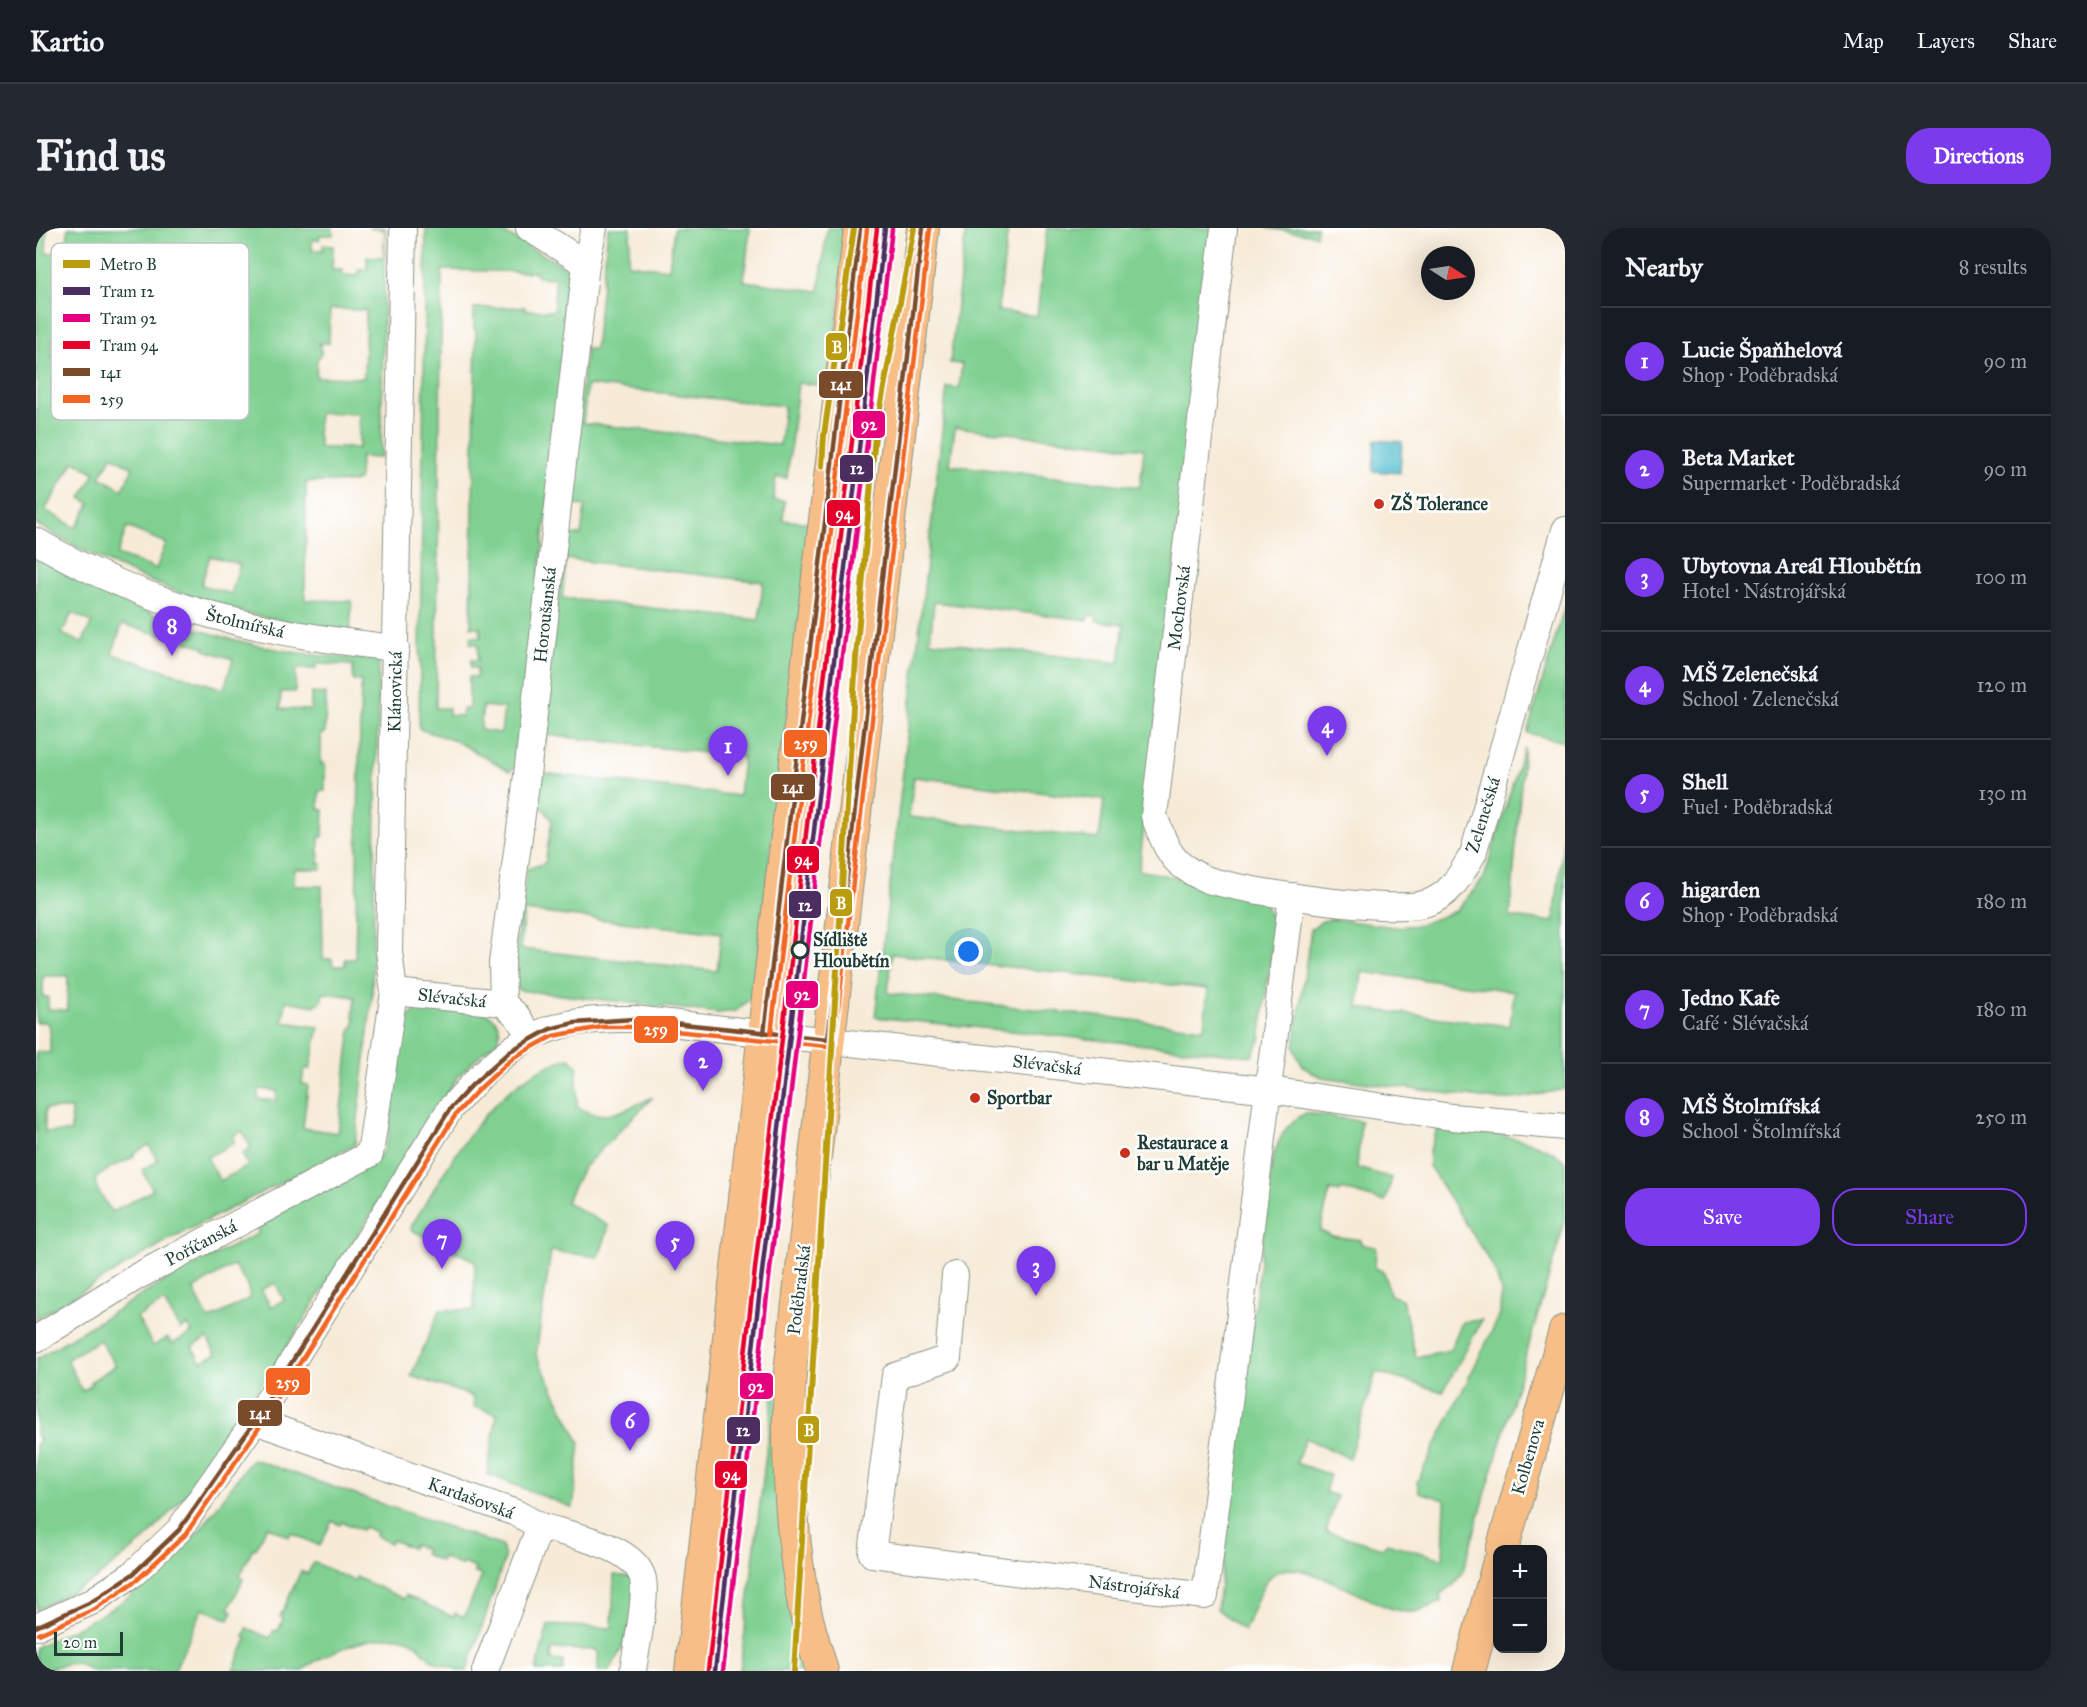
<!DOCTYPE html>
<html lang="en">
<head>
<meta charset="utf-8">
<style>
	body { margin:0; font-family:"IM FELL Great Primer",serif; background:#242831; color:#f1f3f6 }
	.controls { position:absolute; right:18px; bottom:18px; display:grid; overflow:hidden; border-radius:12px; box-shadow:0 6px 24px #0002 }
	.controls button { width:54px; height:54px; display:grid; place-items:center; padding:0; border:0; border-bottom:2px solid #363941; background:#171b24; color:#f1f3f6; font:30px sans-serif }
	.compass { position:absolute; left:1385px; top:18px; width:54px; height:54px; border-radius:50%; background:#171b24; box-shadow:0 6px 24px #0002; rotate:102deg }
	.scale { position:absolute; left:18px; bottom:15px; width:69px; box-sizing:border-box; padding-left:6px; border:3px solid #1f3d34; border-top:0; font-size:16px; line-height:21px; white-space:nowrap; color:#1f3d34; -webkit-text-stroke:4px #fff; paint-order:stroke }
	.you { position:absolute; left:933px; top:724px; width:21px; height:21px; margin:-15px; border:4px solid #fff; border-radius:50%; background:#1a73e8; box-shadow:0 0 0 9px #1a73e833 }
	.badge { display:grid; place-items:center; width:39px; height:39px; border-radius:50%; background:#7c3aed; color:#fff; font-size:20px; font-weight:700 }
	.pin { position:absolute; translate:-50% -50px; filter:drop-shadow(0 2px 3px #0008) }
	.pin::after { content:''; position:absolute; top:32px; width:21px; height:18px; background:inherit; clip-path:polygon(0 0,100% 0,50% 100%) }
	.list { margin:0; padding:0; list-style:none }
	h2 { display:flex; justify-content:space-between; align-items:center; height:78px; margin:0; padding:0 24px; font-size:26px }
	h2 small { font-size:20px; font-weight:400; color:#9ea1a6 }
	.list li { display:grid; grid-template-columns:39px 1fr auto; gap:18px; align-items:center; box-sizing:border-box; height:108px; padding:0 24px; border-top:2px solid #363941 }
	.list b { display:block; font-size:22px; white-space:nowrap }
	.list p { margin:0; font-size:20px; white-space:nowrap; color:#9ea1a6 }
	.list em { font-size:20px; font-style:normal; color:#9ea1a6 }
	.actions { display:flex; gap:12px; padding:18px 24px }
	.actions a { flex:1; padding:14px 0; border:2px solid #7c3aed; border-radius:24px; text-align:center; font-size:21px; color:#7c3aed }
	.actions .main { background:#7c3aed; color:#fff }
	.map { position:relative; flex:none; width:1529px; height:1443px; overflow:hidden; border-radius:24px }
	header { display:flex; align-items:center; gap:36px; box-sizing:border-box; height:84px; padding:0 30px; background:#171b24; border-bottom:2px solid #363941 }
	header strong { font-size:28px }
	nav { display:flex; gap:33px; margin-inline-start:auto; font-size:21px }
	.intro { display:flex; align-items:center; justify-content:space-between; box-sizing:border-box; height:144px; padding:0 36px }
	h1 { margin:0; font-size:42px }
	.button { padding:15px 27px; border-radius:24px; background:#7c3aed; color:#fff; font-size:21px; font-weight:700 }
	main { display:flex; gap:36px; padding:0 36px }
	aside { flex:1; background:#171b24; border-radius:24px; box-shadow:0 6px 24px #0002 }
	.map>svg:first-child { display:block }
	.green { fill:#7fd091; stroke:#4f8662; stroke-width:1.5; fill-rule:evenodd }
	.water { fill:#53bdcf; stroke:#397d82; stroke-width:1.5 }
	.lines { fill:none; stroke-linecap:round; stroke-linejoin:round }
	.minor-casing { stroke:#8b9486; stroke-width:28 }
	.major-casing { stroke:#8b9486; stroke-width:34 }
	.minor { stroke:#fff; stroke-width:26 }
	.major { stroke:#f7be87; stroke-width:32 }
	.bus-1-casing { stroke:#fff; stroke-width:9 }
	.bus-2-casing { stroke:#fff; stroke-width:9 }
	.bus-1 { stroke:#7a4b2a; stroke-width:4.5 }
	.bus-2 { stroke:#f26522; stroke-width:4.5 }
	.tram-1-casing { stroke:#fff; stroke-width:9 }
	.tram-2-casing { stroke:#fff; stroke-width:9 }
	.tram-3-casing { stroke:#fff; stroke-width:9 }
	.tram-1 { stroke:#4c2d5f; stroke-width:4.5 }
	.tram-2 { stroke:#e5007d; stroke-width:4.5 }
	.tram-3 { stroke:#e4002b; stroke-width:4.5 }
	.metro-1-casing { stroke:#fff; stroke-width:10 }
	.metro-1 { stroke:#ba9c10; stroke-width:6 }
	.poi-dot { fill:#c8321e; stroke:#fff; stroke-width:2 }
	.stop-dot { fill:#fff; stroke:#1f3d34; stroke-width:3 }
	.labels { text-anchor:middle; stroke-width:5; stroke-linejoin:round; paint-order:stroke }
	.poi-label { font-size:18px; font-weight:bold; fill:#1f3d34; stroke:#fff; text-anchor:start }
	.street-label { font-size:18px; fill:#1f3d34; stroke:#fff }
	.stop-label { font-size:18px; font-weight:bold; fill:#1f3d34; stroke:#fff; text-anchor:start }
	.key { fill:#fff; stroke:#bcc5c2; stroke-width:1.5 }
	.key-label { font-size:16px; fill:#1f3d34 }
	.line-badge { stroke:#fff; stroke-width:2 }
	.badge-label { font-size:16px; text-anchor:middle; font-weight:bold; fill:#fff }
</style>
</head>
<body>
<header>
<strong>Kartio</strong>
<nav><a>Map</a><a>Layers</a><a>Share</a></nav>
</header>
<div class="intro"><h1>Find us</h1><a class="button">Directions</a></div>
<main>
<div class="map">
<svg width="1529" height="1443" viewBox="0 0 1529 1443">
	<rect width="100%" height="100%" fill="#fff"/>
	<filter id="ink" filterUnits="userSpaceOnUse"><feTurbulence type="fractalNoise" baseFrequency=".0167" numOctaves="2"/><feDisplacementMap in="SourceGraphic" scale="12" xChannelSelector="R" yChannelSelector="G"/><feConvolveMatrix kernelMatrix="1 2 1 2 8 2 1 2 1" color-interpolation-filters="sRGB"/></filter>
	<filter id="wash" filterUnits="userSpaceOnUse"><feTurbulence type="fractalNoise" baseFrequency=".008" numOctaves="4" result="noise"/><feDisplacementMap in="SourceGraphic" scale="24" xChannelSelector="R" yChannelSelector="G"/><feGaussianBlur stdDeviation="1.35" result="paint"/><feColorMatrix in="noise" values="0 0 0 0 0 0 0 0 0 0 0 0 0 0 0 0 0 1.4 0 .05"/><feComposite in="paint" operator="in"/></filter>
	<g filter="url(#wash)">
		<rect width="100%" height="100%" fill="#f7ebd8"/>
		<g class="green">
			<path d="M2,0H11L10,25H31L32,0H297V7H284L283,12H276V22H287V17L297,18L296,42H306L307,47L322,48V42H331V29H348L349,1L332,0H349L345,230L324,229L323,251L317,254H270L269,372L316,373L314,403C280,397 244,394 210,385C136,366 66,335 0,296ZM294,81L330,82L328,150L280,149L281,131L285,127V117L281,115H293ZM16,112H26V128H16ZM283,185H323V220H283V208L281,207ZM76,228L97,240L86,262L64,249ZM38,233L59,245L45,270L54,276L40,300L9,282ZM91,299L130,315L120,341L81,327ZM174,328L204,336L195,366L165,357Z"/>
			<path d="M390,0H459L533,41L538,51L481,538L474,543L420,513L383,501ZM406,42L501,44V49L519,50L518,83L489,82V79L438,80V101H440L435,399H444L445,409H435L434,415L442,416V432H435V440H441V449H433V481H427L426,488L413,487V480H400ZM447,478L468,480L465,505L444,502Z"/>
			<path d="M572,0H595L592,36L633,41L638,0H714L708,53L783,63L791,0H812L793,158L762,155L751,250L740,249L737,272L749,273L747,292L775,295L717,768L700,783L682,785L482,762L476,742L491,641L509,635L516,592L498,569L528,306L545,307L549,278L531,276L550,121H559ZM551,157L748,178L744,217L547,195ZM530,331L727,354L723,392L526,370ZM510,507L707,529L703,568L506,545ZM488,683L685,705L681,743L484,721Z"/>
			<path d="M930,0H972L962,83L1001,88L1011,0H1178L1103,642L1171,656L1228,673L1239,699L1224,813L1216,828L839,789L911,159L923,160L926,136L914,135ZM919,199L1108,221L1104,259L914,237ZM898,374L1052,392L1053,387L1061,388L1060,393L1088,396L1083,435L894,413ZM878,549L1068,572L1063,611L873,589ZM856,726L1172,761L1168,800L852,765Z"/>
			<path d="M1230,0H1281L1280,7Z"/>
			<path d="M0,329C98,389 228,431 343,431L336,770L319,917L132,1012L0,1091V824L14,825V799L10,794H0ZM36,385L56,394L46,415L26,406ZM86,396L169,419V422L197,431L188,461L76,426ZM280,436L317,437V452L325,453L319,731H309V738H297L296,731H287L286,658H258L259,641H285L286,636L283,635V609H287L288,582L283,581V563H289V536H285V506L289,505L290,466L275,465V482L244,481L245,464H259L260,441H280ZM7,748H32L31,782L12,781V769H7ZM287,765L319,769L317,788L319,790L318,799L315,800L302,905L267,900L272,857L266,856L268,841H274L283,799L247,794L250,773L279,778L281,775H285ZM223,861L241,863L240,873L222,871ZM9,881H35V904H9ZM206,903L215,920L206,925L212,938L184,953L171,929L199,915L196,908ZM113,917L122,933L106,942L117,962L76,984L61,961L59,951L76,939L98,929L97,926Z"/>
			<path d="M1529,377V514L1491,505Z"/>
			<path d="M1488,519L1474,689L1518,694L1529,597V861L1486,870L1461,872L1286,849C1269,843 1263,836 1258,819L1275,701L1286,693L1298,691L1358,699L1383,697L1420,683L1448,650ZM1326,744L1478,763L1474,798L1322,780Z"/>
			<path d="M383,779C407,780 471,773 463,811L437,833L420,851L257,1109L151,1265L110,1311L58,1352L0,1382V1215L4,1213L0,1207V1131L139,1047L223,1005L219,996L344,928L352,911L365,808L370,792ZM198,1037L211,1057L214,1070L173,1092L157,1061ZM239,1055L248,1072L235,1079L225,1062ZM128,1074L144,1101L151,1097L156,1105L136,1116L132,1110L117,1118L101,1089ZM171,1110L180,1126L165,1134L156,1119ZM64,1112L79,1138L54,1154L56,1157L46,1163L31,1131Z"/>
			<path d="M534,830L541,838V878C568,897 591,881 617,869L547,940L530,974L573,998L563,1029L515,1023L500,1127L544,1215L537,1280L451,1246L461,1186L438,1179L436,1168L375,1148L404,1082H438L439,1033L375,1002L376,997C416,933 456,851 534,830Z"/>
			<path d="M1270,885L1325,893L1321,940L1356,950L1349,974L1306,961L1304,964L1294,962L1284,1003L1296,1008L1325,1012V1016L1340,1019L1339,1040L1348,1044L1354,1067L1366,1071L1380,1129L1414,1122L1426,1094L1446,1092L1407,1164L1340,1144L1313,1230L1269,1210L1260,1235L1294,1247L1289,1264L1301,1268L1290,1303L1346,1320L1351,1315L1407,1331L1409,1272L1383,1264L1381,1254L1464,1087L1465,1063L1458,1040L1393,938V923L1403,897C1438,904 1506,908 1529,934V993L1427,1343L1417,1358L1404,1366L1405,1374C1396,1377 1384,1384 1375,1384C1339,1386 1263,1319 1234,1349C1222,1362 1216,1387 1208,1403L1181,1381L1237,929C1244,908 1250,895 1270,885Z"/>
			<path d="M739,1150L757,1397L769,1443H704Z"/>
			<path d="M217,1231L466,1318L469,1330L431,1443H420V1441C413,1438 404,1437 398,1433C389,1428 383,1416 374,1412C348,1401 285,1425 266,1443H197L211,1411L208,1409L211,1400L234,1410L238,1402L242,1403L247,1391L244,1389L265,1343L272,1346L277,1334L318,1353L320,1349L368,1371L370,1367L417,1389L419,1385L428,1389L446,1348L438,1344L439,1340L427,1335L425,1338L406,1329L404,1333L388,1326L390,1322L378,1317L376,1320L356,1312L354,1315L339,1308L340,1304L328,1299L326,1302L306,1294L304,1297L296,1293L284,1318L255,1305L253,1309L231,1298L220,1321L217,1320L204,1348L207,1351L193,1381L197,1383L193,1392L167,1380L138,1443H56L41,1434L0,1443V1419C70,1387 112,1364 162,1304C182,1281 196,1254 217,1231Z"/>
			<path d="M578,1347L595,1349C605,1388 591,1409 574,1443H562V1422L516,1421L515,1432L527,1433V1443H500L512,1397L576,1400Z"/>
		</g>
		<path class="water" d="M1339,212L1366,214L1364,245L1337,243Z"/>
	</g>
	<g filter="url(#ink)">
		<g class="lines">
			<g class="minor-casing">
				<g id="minor">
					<path d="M493,0L550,36"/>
					<path d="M1188,0L1118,588C1125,605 1131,628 1148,639C1155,644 1164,649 1172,652C1210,663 1357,687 1391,675C1415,667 1425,646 1437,626L1529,302"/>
					<path d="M0,313C116,381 228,406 360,420"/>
					<path d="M358,764L467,775L481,788L494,808"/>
					<path d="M467,775L466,735L489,564L550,36L558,0"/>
					<path d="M919,1047L912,1130L859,1148L836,1326L1169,1368L1256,668"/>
					<path d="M0,1111L102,1048L334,926L358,764L353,723L367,0"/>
					<path d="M219,1193L480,1285L504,1298L449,1443"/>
					<path d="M504,1298C533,1307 599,1317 607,1351C611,1372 600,1420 597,1443"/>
					<path d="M0,1399L55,1374L97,1346L143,1302L219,1193L414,881C474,814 504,789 598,791L1234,862L1416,889L1529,899"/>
				</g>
			</g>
			<g class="major-casing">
				<g id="major">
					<path d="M1466,1322L1529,1103"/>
					<path d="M655,1443L738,717L824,0"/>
					<path d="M786,1443C780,1421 772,1399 768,1377C753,1300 751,1222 754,1144L887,0"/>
					<path d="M1433,1443L1462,1337"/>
				</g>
			</g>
			<use href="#minor" class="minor"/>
			<use href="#major" class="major"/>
			<g class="bus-1-casing">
				<g id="bus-1">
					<path d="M728,805L824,0"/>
					<path d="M0,1399L55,1374L97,1346L143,1302L219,1193L414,881L435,858L474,823L514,801L538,795L598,791L792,811L887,0"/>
				</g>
			</g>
			<g class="bus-2-casing">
				<g id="bus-2">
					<path d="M735,806L831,1"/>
					<path d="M3,1406L59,1381L101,1352L149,1307L225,1197L420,886L441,863L478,829L517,808L566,799H598L791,818L798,815L894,1"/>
				</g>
			</g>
			<use href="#bus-1" class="bus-1"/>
			<use href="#bus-2" class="bus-2"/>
			<g class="tram-1-casing">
				<path id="tram-1" d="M679,1443L849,0"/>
			</g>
			<g class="tram-2-casing">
				<path id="tram-2" d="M687,1443L856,1"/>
			</g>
			<g class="tram-3-casing">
				<path id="tram-3" d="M672,1442L841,0"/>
			</g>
			<use href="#tram-1" class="tram-1"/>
			<use href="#tram-2" class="tram-2"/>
			<use href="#tram-3" class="tram-3"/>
			<g class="metro-1-casing">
				<g id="metro-1">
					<path d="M786,238L788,207L818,0"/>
					<path d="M758,1443L820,430L839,207L878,0"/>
				</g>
			</g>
			<use href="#metro-1" class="metro-1"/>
		</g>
	</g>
	<g class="poi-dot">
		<circle cx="1343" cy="276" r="6"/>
		<circle cx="939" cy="870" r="6"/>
		<circle cx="1089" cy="925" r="6"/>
	</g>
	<circle class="stop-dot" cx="764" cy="722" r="8"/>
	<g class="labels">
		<g class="poi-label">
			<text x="1355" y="282">ZŠ Tolerance</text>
			<text x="951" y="876">Sportbar</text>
			<text x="1101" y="921">Restaurace a<tspan x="1101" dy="21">bar u Matěje</tspan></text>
		</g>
		<g class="street-label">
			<text transform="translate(1143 380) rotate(-83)" y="6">Mochovská</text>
			<text transform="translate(509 387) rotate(-84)" y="6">Horoušanská</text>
			<text transform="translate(209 395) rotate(13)" y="6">Štolmířská</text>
			<text transform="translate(359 464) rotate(-89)" y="6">Klánovická</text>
			<text transform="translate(1447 587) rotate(-73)" y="6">Zelenečská</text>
			<text transform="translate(416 770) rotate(6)" y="6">Slévačská</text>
			<text transform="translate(1011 837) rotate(7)" y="6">Slévačská</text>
			<text transform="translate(165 1015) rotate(-28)" y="6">Poříčanská</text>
			<text transform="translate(763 1062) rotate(-83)" y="6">Poděbradská</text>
			<text transform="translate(1492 1229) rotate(-74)" y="6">Kolbenova</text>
			<text transform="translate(435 1270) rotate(20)" y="6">Kardašovská</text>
			<text transform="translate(1098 1359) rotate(7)" y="6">Nástrojářská</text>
		</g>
		<g class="stop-label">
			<text x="777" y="718">Sídliště<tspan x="777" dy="21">Hloubětín</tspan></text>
		</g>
	</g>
	<rect x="15" y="15" width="198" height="177" rx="9" class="key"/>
	<rect x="27" y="32" width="27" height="8" fill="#ba9c10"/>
	<rect x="27" y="59" width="27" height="8" fill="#4c2d5f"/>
	<rect x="27" y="86" width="27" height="8" fill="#e5007d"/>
	<rect x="27" y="113" width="27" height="8" fill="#e4002b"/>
	<rect x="27" y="140" width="27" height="8" fill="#7a4b2a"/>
	<rect x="27" y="167" width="27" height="8" fill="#f26522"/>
	<g class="key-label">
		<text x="64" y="42">Metro B</text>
		<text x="64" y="69">Tram 12</text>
		<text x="64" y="96">Tram 92</text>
		<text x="64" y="123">Tram 94</text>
		<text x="64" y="150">141</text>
		<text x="64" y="177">259</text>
	</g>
	<g class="line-badge">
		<rect x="789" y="104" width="23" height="29" rx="6" fill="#ba9c10"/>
		<rect x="782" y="142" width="46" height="29" rx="6" fill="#7a4b2a"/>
		<rect x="816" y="182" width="34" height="29" rx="6" fill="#e5007d"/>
		<rect x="803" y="226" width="35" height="29" rx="6" fill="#4c2d5f"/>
		<rect x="790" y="271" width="35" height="28" rx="6" fill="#e4002b"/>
		<rect x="747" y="501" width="45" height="29" rx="6" fill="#f26522"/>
		<rect x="734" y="545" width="46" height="28" rx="6" fill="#7a4b2a"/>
		<rect x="750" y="617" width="34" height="29" rx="6" fill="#e4002b"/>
		<rect x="793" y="660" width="24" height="29" rx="6" fill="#ba9c10"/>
		<rect x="752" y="662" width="34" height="29" rx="6" fill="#4c2d5f"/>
		<rect x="749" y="752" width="34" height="29" rx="6" fill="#e5007d"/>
		<rect x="597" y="787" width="46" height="29" rx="6" fill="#f26522"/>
		<rect x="229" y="1139" width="46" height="29" rx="6" fill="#f26522"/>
		<rect x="703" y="1144" width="35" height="28" rx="6" fill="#e5007d"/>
		<rect x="201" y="1171" width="46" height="28" rx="6" fill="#7a4b2a"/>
		<rect x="761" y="1187" width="23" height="29" rx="6" fill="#ba9c10"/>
		<rect x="690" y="1188" width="35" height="29" rx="6" fill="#4c2d5f"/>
		<rect x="678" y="1232" width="34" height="29" rx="6" fill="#e4002b"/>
	</g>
	<g class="badge-label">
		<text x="801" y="125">B</text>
		<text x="805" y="162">141</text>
		<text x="833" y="202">92</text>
		<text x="821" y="246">12</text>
		<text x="808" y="291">94</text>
		<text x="770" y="521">259</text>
		<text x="757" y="565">141</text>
		<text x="767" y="637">94</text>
		<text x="805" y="681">B</text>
		<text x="769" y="683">12</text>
		<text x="766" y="772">92</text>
		<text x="620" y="807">259</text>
		<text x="252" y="1160">259</text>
		<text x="720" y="1164">92</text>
		<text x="224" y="1191">141</text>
		<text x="773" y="1208">B</text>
		<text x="707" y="1208">12</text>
		<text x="695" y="1252">94</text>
	</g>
</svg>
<div class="controls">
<button>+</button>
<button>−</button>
</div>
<svg class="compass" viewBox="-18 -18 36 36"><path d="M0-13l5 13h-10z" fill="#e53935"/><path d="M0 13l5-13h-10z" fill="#9ea1a6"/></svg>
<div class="scale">20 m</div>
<div class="you"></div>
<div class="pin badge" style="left:692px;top:548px">1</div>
<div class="pin badge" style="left:667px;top:863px">2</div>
<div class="pin badge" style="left:1000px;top:1068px">3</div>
<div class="pin badge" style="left:1291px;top:528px">4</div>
<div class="pin badge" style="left:639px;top:1043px">5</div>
<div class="pin badge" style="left:594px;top:1223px">6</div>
<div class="pin badge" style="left:406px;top:1041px">7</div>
<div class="pin badge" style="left:136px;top:428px">8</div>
</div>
<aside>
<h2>Nearby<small>8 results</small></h2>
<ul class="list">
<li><span class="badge">1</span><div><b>Lucie Špaňhelová</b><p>Shop · Poděbradská</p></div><em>90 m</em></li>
<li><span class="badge">2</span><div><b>Beta Market</b><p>Supermarket · Poděbradská</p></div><em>90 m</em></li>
<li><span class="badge">3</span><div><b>Ubytovna Areál Hloubětín</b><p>Hotel · Nástrojářská</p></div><em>100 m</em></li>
<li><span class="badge">4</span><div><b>MŠ Zelenečská</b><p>School · Zelenečská</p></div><em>120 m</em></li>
<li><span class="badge">5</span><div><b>Shell</b><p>Fuel · Poděbradská</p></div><em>130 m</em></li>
<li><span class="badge">6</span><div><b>higarden</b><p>Shop · Poděbradská</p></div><em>180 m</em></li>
<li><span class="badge">7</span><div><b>Jedno Kafe</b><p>Café · Slévačská</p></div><em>180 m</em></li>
<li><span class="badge">8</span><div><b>MŠ Štolmířská</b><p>School · Štolmířská</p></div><em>250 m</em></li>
</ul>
<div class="actions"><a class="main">Save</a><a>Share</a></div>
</aside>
</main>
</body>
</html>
